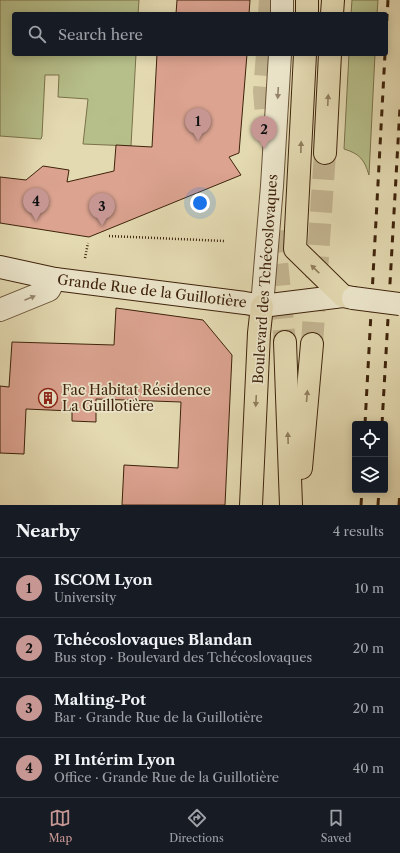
<!DOCTYPE html>
<html lang="en">
<head>
<meta charset="utf-8">
<style>
	body { margin:0; font-family:"Libre Caslon Text",serif; background:#242831; color:#f1f3f6 }
	.controls { position:absolute; right:12px; bottom:12px; display:grid; overflow:hidden; border-radius:4px; box-shadow:0 2px 10px #0003 }
	.controls button { width:36px; height:36px; display:grid; place-items:center; padding:0; border:0; border-bottom:1px solid #363941; background:#171b24; color:#f1f3f6; font:20px sans-serif }
	.you { position:absolute; left:200px; top:203px; width:14px; height:14px; margin:-10px; border:3px solid #fff; border-radius:50%; background:#1a73e8; box-shadow:0 0 0 6px #1a73e833 }
	.badge { display:grid; place-items:center; width:26px; height:26px; border-radius:50%; background:#c59692; color:#111; font-size:13px; font-weight:700 }
	.pin { position:absolute; translate:-50% -33px; filter:drop-shadow(0 1px 2px #0008) }
	.pin::after { content:''; position:absolute; top:21px; width:14px; height:12px; background:inherit; clip-path:polygon(0 0,100% 0,50% 100%) }
	.list { margin:0; padding:0; list-style:none }
	h2 { display:flex; justify-content:space-between; align-items:center; height:52px; margin:0; padding:0 16px; font-size:17px }
	h2 small { font-size:13px; font-weight:400; color:#9ea1a6 }
	.list li { display:grid; grid-template-columns:26px 1fr auto; gap:12px; align-items:center; box-sizing:border-box; height:60px; padding:0 16px; border-top:1px solid #363941 }
	.list b { display:block; font-size:15px; white-space:nowrap }
	.list p { margin:0; font-size:13px; white-space:nowrap; color:#9ea1a6 }
	.list em { font-size:13px; font-style:normal; color:#9ea1a6 }
	.icon { flex:none; width:22px; height:22px; fill:none; stroke:currentColor; stroke-width:2; stroke-linecap:round; stroke-linejoin:round }
	.map { position:relative; flex:none; width:400px; height:505px; overflow:hidden }
	.search { position:absolute; background:#171b24; box-shadow:0 2px 10px #0003; left:12px; right:12px; top:12px; height:44px; display:flex; align-items:center; gap:10px; box-sizing:border-box; padding:0 14px; border-radius:4px; color:#9ea1a6; font-size:15px }
	.sheet { height:292px; background:#171b24 }
	nav { display:flex; justify-content:space-around; align-items:center; box-sizing:border-box; height:56px; border-top:1px solid #363941; background:#171b24; font-size:11px; color:#9ea1a6 }
	nav a { display:grid; justify-items:center; gap:2px }
	nav .on { color:#c59692 }
	.map>svg:first-child { display:block }
	.green { fill:#b6bf8a; stroke:#7a714a }
	.building { fill:#dba390; stroke:#3e230b }
	.lines { fill:none; stroke-linecap:round; stroke-linejoin:round }
	.primary-tunnel { stroke:#c3b591; stroke-width:22; stroke-dasharray:22 11; stroke-linecap:butt }
	.minor-casing { stroke:#685135; stroke-width:24 }
	.secondary-casing { stroke:#3e230b; stroke-width:24 }
	.primary-casing { stroke:#3e230b; stroke-width:24 }
	.path { stroke:#3e230b; stroke-width:2.5; stroke-dasharray:1 2; stroke-linecap:butt }
	.minor { stroke:#ede7cd; stroke-width:22 }
	.secondary { stroke:#ede7cd; stroke-width:22 }
	.primary { stroke:#e4dab2; stroke-width:22 }
	.rail { stroke:#3e230b; stroke-width:3; stroke-dasharray:7 7; stroke-linecap:butt }
	.secondary-bridge-casing { stroke:#3e230b; stroke-width:24; stroke-linecap:butt }
	.secondary-bridge { stroke:#ede7cd; stroke-width:22 }
	.oneway { fill:#96856c }
	.oneway2 { fill:#917e5e }
	.labels { text-anchor:middle; stroke-width:3.5; stroke-linejoin:round; paint-order:stroke }
	.street-label { font-size:14px; fill:#3e230b; stroke:#ede7cd }
	.poi-label { font-size:14px; fill:#3e230b; stroke:#ede7cd; text-anchor:start }
</style>
</head>
<body>
<div class="map">
<svg width="400" height="505" viewBox="0 0 400 505">
	<rect width="100%" height="100%" fill="#e4dab2"/>
	<filter id="stains"><feTurbulence type="fractalNoise" baseFrequency=".005" numOctaves="4"/><feColorMatrix values="0 0 0 0 .2 0 0 0 0 .09 0 0 0 0 .02 0 0 0 .5 -.17"/></filter>
	<radialGradient id="worn" r=".72"><stop offset=".6" stop-color="#630" stop-opacity="0"/><stop offset="1" stop-color="#630" stop-opacity=".3"/></radialGradient>
	<g class="green">
		<path d="M0,0H139L138,14H14V54H136L131,146L83,144L88,99L58,97L59,75H45L42,136L41,139L0,136Z"/>
		<path d="M352,0H378L377,14H351Z"/>
		<path d="M349,54H375L369,175C364,159 360,154 344,149Z"/>
	</g>
	<g class="building">
		<path d="M177,0H250L249,14H176Z"/>
		<path d="M157,54H247L239,153L229,157L241,175L89,237L0,223V177L26,180L43,166L69,170L67,182L114,171L116,145L152,147Z"/>
		<path d="M116,308L203,320L232,355L225,505H122L124,465L178,468L181,402L96,399V422L72,421V411L26,409L24,454L0,453V386L9,387L12,342L114,345Z"/>
	</g>
	<g class="lines">
		<g class="primary-tunnel">
			<path d="M269,14L270,0"/>
			<path d="M267,54L264,91L268,139"/>
			<path d="M274,231L285,342"/>
			<path d="M312,344L325,153"/>
		</g>
		<g class="minor-casing">
			<g id="minor">
				<path d="M282,14V0"/>
				<path d="M262,306L272,186L280,54"/>
				<path d="M0,310L49,290L55,279"/>
			</g>
		</g>
		<g class="secondary-casing">
			<path id="secondary" d="M0,267L55,279L245,303L262,306L343,296L353,298"/>
		</g>
		<g class="primary-casing">
			<g id="primary">
				<path d="M307,14V0"/>
				<path d="M332,14L333,0"/>
				<path d="M305,54L295,249L343,296"/>
				<path d="M325,153L330,54"/>
				<path d="M285,342L291,505"/>
				<path d="M301,468L312,344"/>
				<path d="M251,505L259,333L262,306"/>
			</g>
		</g>
		<g class="path">
			<path d="M109,236L225,241"/>
			<path d="M85,258L88,243"/>
		</g>
		<use href="#minor" class="minor"/>
		<use href="#secondary" class="secondary"/>
		<use href="#primary" class="primary"/>
		<g class="rail">
			<path d="M386,35L388,0"/>
			<path d="M365,424L385,54"/>
			<path d="M382,424L400,107"/>
			<path d="M361,505L362,490"/>
			<path d="M378,505L379,490"/>
			<path d="M399,505L400,491"/>
		</g>
		<g class="secondary-bridge-casing">
			<path id="secondary-bridge" d="M353,298L400,304"/>
		</g>
		<use href="#secondary-bridge" class="secondary-bridge"/>
	</g>
	<defs><path id="oneway-solid" d="M-6-.8H1V-3.2L6.5 0L1 3.2V.8H-6Z"/></defs>
	<g class="oneway">
		<use href="#oneway-solid" transform="translate(278 93) rotate(93)"/>
		<use href="#oneway-solid" transform="translate(30 298) rotate(-23)"/>
	</g>
	<g class="oneway2">
		<use href="#oneway-solid" transform="translate(328 100) rotate(-87)"/>
		<use href="#oneway-solid" transform="translate(301 147) rotate(-88)"/>
		<use href="#oneway-solid" transform="translate(315 269) rotate(-136)"/>
		<use href="#oneway-solid" transform="translate(307 396) rotate(-85)"/>
		<use href="#oneway-solid" transform="translate(256 401) rotate(93)"/>
		<use href="#oneway-solid" transform="translate(288 438) rotate(-92)"/>
	</g>
	<defs>
		<g id="building-ring" transform="scale(1)"><circle r="9.5" fill="#ede7cd" stroke="#8f2418" stroke-width="1.5"/><path d="M-4-6H4V6H1V3H-1V6H-4ZM-2.5-4.3h1.7v1.8h-1.7ZM.8-4.3h1.7v1.8H.8ZM-2.5-1h1.7V.8h-1.7ZM.8-1h1.7V.8H.8Z" fill="#8f2418"/></g>
	</defs>
	<g fill-rule="evenodd">
		<use href="#building-ring" x="48" y="398"/>
	</g>
	<g class="labels">
		<g class="street-label">
			<text transform="translate(265 279) rotate(-86)" y="5">Boulevard des Tchécoslovaques</text>
			<text transform="translate(152 291) rotate(7)" y="5">Grande Rue de la Guillotière</text>
		</g>
		<g class="poi-label">
			<text x="62" y="395">Fac Habitat Résidence<tspan x="62" dy="16">La Guillotière</tspan></text>
		</g>
	</g>
	<rect width="100%" height="100%" filter="url(#stains)"/>
	<rect width="100%" height="100%" fill="url(#worn)"/>
</svg>
<div class="controls">
<button><svg class="icon" aria-label="locate" viewBox="0 0 24 24"><circle cx="12" cy="12" r="6"/><path d="M12 2v4M12 18v4M2 12h4M18 12h4"/></svg></button>
<button><svg class="icon" aria-label="layers" viewBox="0 0 24 24"><path d="M12 4l9 5-9 5-9-5zM3 14l9 5 9-5"/></svg></button>
</div>
<div class="you"></div>
<div class="pin badge" style="left:198px;top:141px">1</div>
<div class="pin badge" style="left:264px;top:149px">2</div>
<div class="pin badge" style="left:102px;top:226px">3</div>
<div class="pin badge" style="left:36px;top:221px">4</div>
<div class="search"><svg class="icon" aria-label="search" viewBox="0 0 24 24"><circle cx="10" cy="10" r="6"/><path d="M15 15l6 6"/></svg>Search here</div>
</div>
<section class="sheet">
<h2>Nearby<small>4 results</small></h2>
<ul class="list">
<li><span class="badge">1</span><div><b>ISCOM Lyon</b><p>University</p></div><em>10 m</em></li>
<li><span class="badge">2</span><div><b>Tchécoslovaques Blandan</b><p>Bus stop · Boulevard des Tchécoslovaques</p></div><em>20 m</em></li>
<li><span class="badge">3</span><div><b>Malting-Pot</b><p>Bar · Grande Rue de la Guillotière</p></div><em>20 m</em></li>
<li><span class="badge">4</span><div><b>PI Intérim Lyon</b><p>Office · Grande Rue de la Guillotière</p></div><em>40 m</em></li>
</ul>
</section>
<nav>
<a class="on"><svg class="icon" aria-label="map" viewBox="0 0 24 24"><path d="M3 6l6-2 6 2 6-2v14l-6 2-6-2-6 2zM9 4v14M15 6v14"/></svg>Map</a>
<a><svg class="icon" aria-label="directions" viewBox="0 0 24 24"><path d="M12 3l9 9-9 9-9-9zM9 14v-3h6M13 9l2 2-2 2"/></svg>Directions</a>
<a><svg class="icon" aria-label="saved" viewBox="0 0 24 24"><path d="M7 4h10v16l-5-4-5 4z"/></svg>Saved</a>
</nav>
</body>
</html>
